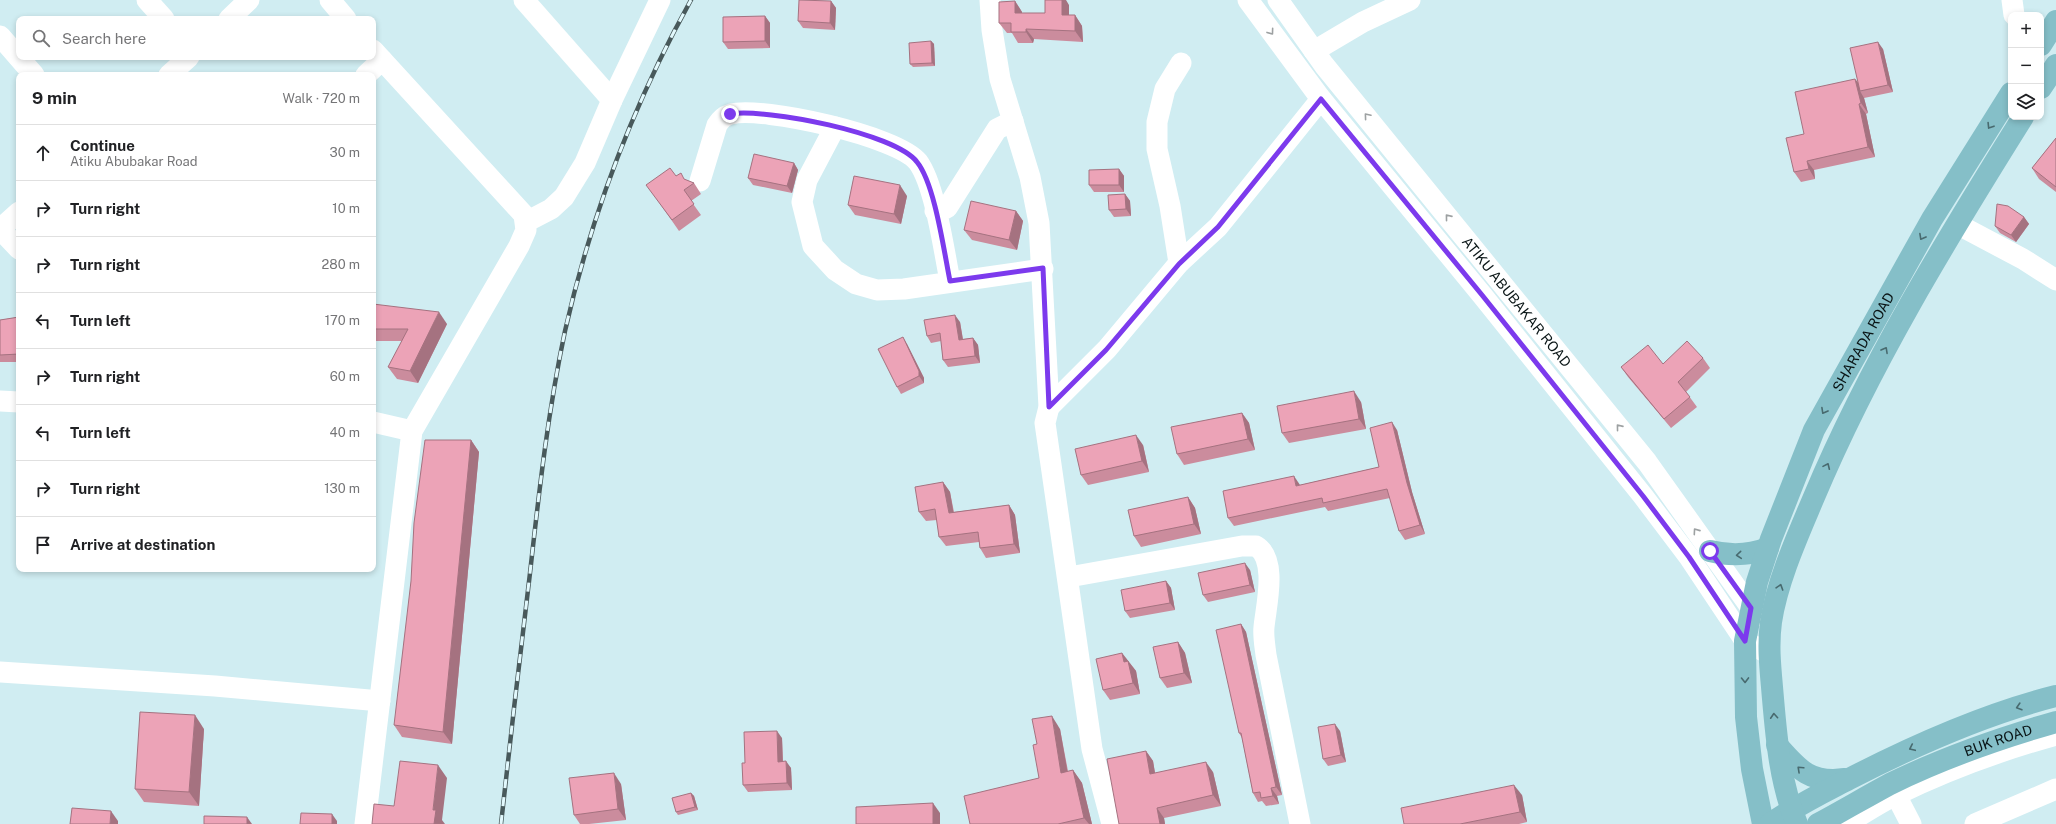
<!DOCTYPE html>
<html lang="en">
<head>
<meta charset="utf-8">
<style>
	body { margin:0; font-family:"Public Sans",sans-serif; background:#f2f2f2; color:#202124 }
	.controls { position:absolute; right:12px; top:12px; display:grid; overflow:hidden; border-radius:8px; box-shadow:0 2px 6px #0003 }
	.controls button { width:36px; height:36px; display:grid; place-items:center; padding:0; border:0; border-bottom:1px solid #e0e0e0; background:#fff; color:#202124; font:20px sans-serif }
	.stop { position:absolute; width:12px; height:12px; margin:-9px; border:3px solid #7c3aed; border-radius:50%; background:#fff }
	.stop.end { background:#7c3aed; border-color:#fff; box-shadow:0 1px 4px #0008 }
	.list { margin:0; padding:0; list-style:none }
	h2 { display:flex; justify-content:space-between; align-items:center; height:52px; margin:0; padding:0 16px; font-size:17px }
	h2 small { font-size:13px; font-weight:400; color:#757577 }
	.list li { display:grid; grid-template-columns:26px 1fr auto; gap:12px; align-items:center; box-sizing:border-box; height:56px; padding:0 16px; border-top:1px solid #e0e0e0 }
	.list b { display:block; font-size:15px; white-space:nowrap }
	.list p { margin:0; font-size:13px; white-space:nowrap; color:#757577 }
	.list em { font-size:13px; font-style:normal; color:#757577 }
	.icon { flex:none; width:22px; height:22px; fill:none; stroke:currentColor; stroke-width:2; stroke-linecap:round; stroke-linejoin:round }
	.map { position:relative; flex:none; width:2056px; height:824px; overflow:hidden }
	.search { position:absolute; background:#fff; box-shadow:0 2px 6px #0003; left:16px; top:16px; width:360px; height:44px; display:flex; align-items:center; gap:10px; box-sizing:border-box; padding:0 14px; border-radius:8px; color:#757577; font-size:15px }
	.panel { position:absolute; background:#fff; box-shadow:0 2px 6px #0003; left:16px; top:72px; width:360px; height:500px; border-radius:8px }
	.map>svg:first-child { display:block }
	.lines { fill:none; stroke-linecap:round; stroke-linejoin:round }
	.minor { stroke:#fff; stroke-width:21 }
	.major { stroke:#85bfc8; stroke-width:22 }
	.rail-casing { stroke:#48595b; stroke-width:4.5 }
	.rail { stroke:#e2f9fd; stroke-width:3; stroke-dasharray:9; stroke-linecap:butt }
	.wall { fill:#cb8c9d }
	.shaded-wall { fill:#a57280 }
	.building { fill:#eca3b7; stroke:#a57280 }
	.oneway { stroke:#9da1a2 }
	.oneway2 { stroke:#486a6f }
	.route { stroke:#7c3aed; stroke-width:5 }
	.labels { text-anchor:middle; stroke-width:4; stroke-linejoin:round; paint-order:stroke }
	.street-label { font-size:14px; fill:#0a1516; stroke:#e2f9fd }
</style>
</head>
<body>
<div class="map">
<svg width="2056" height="824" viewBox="0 0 2056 824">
	<rect width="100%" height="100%" fill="#d0edf2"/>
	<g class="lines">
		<g class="minor">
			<path d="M147,0L164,19"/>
			<path d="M330,0L346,19"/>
			<path d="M524,0L612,100"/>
			<path d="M990,0L992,30L1000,79L1030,177L1039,223L1049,407L1045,423L1092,749L1112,824"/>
			<path d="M1248,0L1321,99L1482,295L1643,496L1689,557L1745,641L1769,654"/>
			<path id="s1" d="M1278,0L1324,65L1647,462L1751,608L1762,616"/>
			<path d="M2012,0L2014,15"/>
			<path d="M229,19L249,0"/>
			<path d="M0,36L34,75"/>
			<path d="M1314,51L1363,22L1410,0"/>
			<path d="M169,75L189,57"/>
			<path d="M366,75L382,60"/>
			<path d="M835,127L807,180L802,202L813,246L835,270L856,284L877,290L904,289L1043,269"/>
			<path d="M700,181L717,125C721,119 724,116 731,114C762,106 898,136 918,162C935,185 944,251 950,281"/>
			<path d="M935,211L947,208L997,129L1013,121"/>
			<path d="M526,222L551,209L564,197L585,163L612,100L660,0"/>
			<path d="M1957,224L2023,259L2056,280"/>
			<path d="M0,229L19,249"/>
			<path d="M0,229L19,212"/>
			<path d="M1179,263L1170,206L1157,149V122L1165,89L1181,63"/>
			<path d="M0,401L19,402"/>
			<path d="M1049,407L1107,349L1179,263L1218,227L1321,99"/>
			<path d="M373,422L412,431"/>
			<path d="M1069,577L1242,546H1256C1278,559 1266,606 1264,627C1263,636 1265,646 1266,655L1300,824"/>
			<path d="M0,672L215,686L380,701"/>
			<path d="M1896,795L1911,824"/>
			<path d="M365,824L412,431L519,246L526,230L524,215L373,50"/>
			<path d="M1846,824C1863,814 1879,803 1896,795C1947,770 2002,750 2056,735"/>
			<path d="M1975,824L2056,789"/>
		</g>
		<g class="major">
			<path d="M2041,45L2056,21"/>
			<path d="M2041,88L2056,65"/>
			<path d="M1710,551C1730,556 1748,556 1768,548"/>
			<path d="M1777,745C1798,769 1810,784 1845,779"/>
			<path id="s2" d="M1763,824L1752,769L1746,717L1745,641L1757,582L1771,539L1814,430L1932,219L2011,93"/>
			<path d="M1770,824C1795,806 1822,793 1849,779C1915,745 1984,714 2056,696"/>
			<path d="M1797,824C1779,781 1776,733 1772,687C1770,665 1768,644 1771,622C1777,581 1798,535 1814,497C1870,364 1946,240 2023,117"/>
			<path id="s3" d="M1818,824C1842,811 1866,797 1890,784C1943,758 2000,738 2056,722"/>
		</g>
		<g class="rail-casing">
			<path id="rail" d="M501,824C510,740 520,657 530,573C539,492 548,411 565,331C591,216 634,103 691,0"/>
		</g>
		<use href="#rail" class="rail"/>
	</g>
	<g class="wall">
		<path d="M831,1L836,8L835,30L803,28L798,21Z"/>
		<path d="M1015,1L1022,12V13H1045L1069,5V15H1075L1082,26L1083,42L1034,39L1033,43H1018L1012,33H1007L999,23Z"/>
		<path d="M765,16L770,23V48L728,49L723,42Z"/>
		<path d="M931,41L934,44L935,66L913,67L910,64Z"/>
		<path d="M1883,49L1893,92L1864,98L1868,113L1866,114L1875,157L1814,170L1815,179L1801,182L1794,172L1804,134L1855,79L1858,82Z"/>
		<path d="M2056,138V192L2039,179L2032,168Z"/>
		<path d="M794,163L798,170L792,193L753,185L748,178Z"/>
		<path d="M1119,169L1124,176V192H1094L1089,185Z"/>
		<path d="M676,176L694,183L701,194L691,201L701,215L679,231L654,195Z"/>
		<path d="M1125,194L1130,201L1131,216L1114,217L1109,210Z"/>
		<path d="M907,196L901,224L855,215L848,205Z"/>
		<path d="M1016,211L1023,221L1017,250L972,240L964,230Z"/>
		<path d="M2024,217L2029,224L2016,242L2000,233L1995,226Z"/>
		<path d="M373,304L447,324L418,383L397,379L388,367L402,341H373Z"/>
		<path d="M19,317V362H0V320Z"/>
		<path d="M960,322L963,339L973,338L978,345L980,363L948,367L943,360L941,341L931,343L927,336Z"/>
		<path d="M907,344L924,378V383L901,394L897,387Z"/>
		<path d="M1703,358L1710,368L1686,392L1697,407L1671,428L1628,377L1621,367L1663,364Z"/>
		<path d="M1361,402L1366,429L1289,443L1282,433Z"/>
		<path d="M1242,413L1249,423L1255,450L1184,465L1177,454Z"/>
		<path d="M1397,430L1412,492L1425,534L1405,540L1399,531L1390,498L1328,511L1325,507L1234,526L1228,518L1300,485L1379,467Z"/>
		<path d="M471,440L479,452L452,744L402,737L394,725Z"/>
		<path d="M1143,445L1149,472L1088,485L1081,475Z"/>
		<path d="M943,482L950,492L954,512L1009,505L1015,515L1020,553L986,558L980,548L979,542L946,546L939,537L937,520L926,521L919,512Z"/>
		<path d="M1188,497L1195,508L1201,534L1141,547L1134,536Z"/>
		<path d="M1250,570L1255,592L1208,602L1203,595Z"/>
		<path d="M1166,581L1171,588L1175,610L1130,618L1125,611Z"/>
		<path d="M1241,624L1246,632L1282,795L1277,796L1279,804L1266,806L1262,801L1258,802L1253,793L1242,738L1239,733Z"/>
		<path d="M1178,642L1185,653L1192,683L1167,688L1160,678Z"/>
		<path d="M1122,653L1136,671L1140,694L1110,700L1103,690Z"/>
		<path d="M204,729L199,806L144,802L135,789Z"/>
		<path d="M1060,729L1068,771L1073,770L1082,783L1092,824H970L1039,778L1037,744Z"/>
		<path d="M1340,731L1346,762L1328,766L1323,759Z"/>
		<path d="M782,738L783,761L791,768L792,790L748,792L743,785L745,763Z"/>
		<path d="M1146,751L1153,761L1155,773L1213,772L1221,806L1164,818L1165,824H1119Z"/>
		<path d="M621,784L626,820L589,824H580L574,815Z"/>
		<path d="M691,793L694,796L698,810L678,815L676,812Z"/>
		<path d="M1522,795L1527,822L1519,824H1404Z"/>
	</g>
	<g class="shaded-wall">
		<path d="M1062,0H1066L1069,5V26L1062,15Z"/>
		<path d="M831,1L836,8L835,30L830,23Z"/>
		<path d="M1015,1L1022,12V24L1015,13Z"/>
		<path d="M1075,15L1082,26L1083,42L1075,31Z"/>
		<path d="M765,16L770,23V48L765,41Z"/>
		<path d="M1026,29L1034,39L1033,43L1026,32Z"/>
		<path d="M931,41L934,44L935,66L932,63Z"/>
		<path d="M1878,42L1883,49L1893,92L1888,85Z"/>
		<path d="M1855,79L1862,88L1860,91L1864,98L1868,113L1861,103Z"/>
		<path d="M1859,104L1866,114L1875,157L1868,147Z"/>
		<path d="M1807,161L1814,170L1815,179L1809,169Z"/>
		<path d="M794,163L798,170L792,193L787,186Z"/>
		<path d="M1119,169L1124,176V192L1119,185Z"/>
		<path d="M900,185L907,196L901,224L894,214Z"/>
		<path d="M1125,194L1130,201L1131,216L1126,209Z"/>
		<path d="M1016,211L1023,221L1017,250L1009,240Z"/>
		<path d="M2024,217L2029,224L2016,242L2011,235Z"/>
		<path d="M439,312L447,324L418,383L410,371Z"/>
		<path d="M955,315L960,322L964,347L959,340Z"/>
		<path d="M903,337L907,344L924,378V383L919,376Z"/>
		<path d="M973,338L978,345L980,363L975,356Z"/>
		<path d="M1354,391L1361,402L1366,429L1359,419Z"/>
		<path d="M1242,413L1249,423L1255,450L1248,439Z"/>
		<path d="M1392,422L1397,430L1412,492L1425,534L1420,525L1407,483Z"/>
		<path d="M1136,435L1143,445L1149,472L1142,461Z"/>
		<path d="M471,440L479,452L452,744L443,732Z"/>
		<path d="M1294,476L1300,485L1296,486Z"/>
		<path d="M943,482L950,492L955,522L949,513Z"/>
		<path d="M1188,497L1195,508L1201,534L1194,524Z"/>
		<path d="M1009,505L1015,515L1020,553L1014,544Z"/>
		<path d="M1245,563L1250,570L1255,592L1250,585Z"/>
		<path d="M1166,581L1171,588L1175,610L1170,603Z"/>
		<path d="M1241,624L1246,632L1282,795L1276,787Z"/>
		<path d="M1178,642L1185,653L1192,683L1184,673Z"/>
		<path d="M1122,653L1136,671L1140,694L1133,683L1124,662Z"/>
		<path d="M195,715L204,729L199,806L189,792Z"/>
		<path d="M1052,716L1060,729L1070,786L1061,773Z"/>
		<path d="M1335,724L1340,731L1346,762L1341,755Z"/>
		<path d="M777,731L782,738L783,769L778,762Z"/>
		<path d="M1146,751L1153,761L1157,785L1150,774Z"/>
		<path d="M786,761L791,768L792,790L787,783Z"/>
		<path d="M1206,762L1213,772L1221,806L1213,795Z"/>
		<path d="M438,765L447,778L442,820L445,824H434L433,810Z"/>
		<path d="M1073,770L1082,783L1092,824H1089L1084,818Z"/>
		<path d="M614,773L621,784L626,820L618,809Z"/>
		<path d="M1514,785L1522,795L1527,822L1520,812Z"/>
		<path d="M1271,788L1277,796L1279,804L1273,796Z"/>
		<path d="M691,793L694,796L698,810L695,807Z"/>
		<path d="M933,803L940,813V824H933Z"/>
		<path d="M1157,808L1164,818L1165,824H1160Z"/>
		<path d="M111,811L118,821V824H110Z"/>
		<path d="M332,814L337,821V824H332Z"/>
		<path d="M247,817L252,824H247Z"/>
	</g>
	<g class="building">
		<path d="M799,0L831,1L830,23L798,21Z"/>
		<path d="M1045,0H1062V15H1075V31L1026,29V32H1011V23H999V2L1015,1V13H1045Z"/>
		<path d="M765,16V41L723,42V17Z"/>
		<path d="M931,41L932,63L910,64L909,43Z"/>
		<path d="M1878,42L1888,85L1860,91L1850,48Z"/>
		<path d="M1855,79L1861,103L1859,104L1868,147L1807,161L1809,169L1794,172L1786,138L1804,134L1795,92Z"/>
		<path d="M2056,138V187L2032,168Z"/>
		<path d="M754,154L794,163L787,186L748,178Z"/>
		<path d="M670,168L676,176L681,173L684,179L694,183L684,190L694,204L672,220L646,185Z"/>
		<path d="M1119,169V185H1089V170Z"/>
		<path d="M854,176L900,185L894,214L848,205Z"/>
		<path d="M1125,194L1126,209L1109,210L1108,195Z"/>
		<path d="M971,201L1016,211L1009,240L964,230Z"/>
		<path d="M1997,204L2008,206L2024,217L2011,235L1995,226Z"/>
		<path d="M373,304L439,312L410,371L388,367L408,329H373Z"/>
		<path d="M955,315L959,340L973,338L975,356L943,360L940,333L927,336L924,320Z"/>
		<path d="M19,317V354L0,355V320Z"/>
		<path d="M903,337L919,371V376L897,387L878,349Z"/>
		<path d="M1687,341L1703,358L1678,382L1690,397L1664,419L1621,367L1648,345L1663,364Z"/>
		<path d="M1354,391L1359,419L1282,433L1277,406Z"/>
		<path d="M1242,413L1248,439L1177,454L1171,427Z"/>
		<path d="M1392,422L1407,483L1420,525L1399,531L1387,489L1323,503L1322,498L1228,518L1223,491L1294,476L1296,486L1379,467L1370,428Z"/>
		<path d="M1136,435L1142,461L1081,475L1075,449Z"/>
		<path d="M425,440H471L443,732L394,725L411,581L414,523Z"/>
		<path d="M943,482L949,513L1009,505L1014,544L980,548L978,532L939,537L935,509L919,512L915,487Z"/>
		<path d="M1188,497L1194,524L1134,536L1128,510Z"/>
		<path d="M1245,563L1250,585L1203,595L1198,573Z"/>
		<path d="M1166,581L1170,603L1125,611L1121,590Z"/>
		<path d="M1241,624L1276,787L1271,788L1273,796L1261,798L1260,792L1253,793L1241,733H1239L1216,630Z"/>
		<path d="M1178,642L1184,673L1160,678L1153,647Z"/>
		<path d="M1122,653L1124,662L1128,661L1133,683L1103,690L1096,659Z"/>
		<path d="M140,712L195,715L189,792L135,789Z"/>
		<path d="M1052,716L1061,773L1073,770L1084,818L1058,824H970L964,796L1039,778L1033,745L1037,744L1032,719Z"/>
		<path d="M1335,724L1341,755L1323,759L1318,727Z"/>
		<path d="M777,731L778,762L786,761L787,783L743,785L742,763H745L744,732Z"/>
		<path d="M1146,751L1150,774L1206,762L1213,795L1157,808L1160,824H1119L1107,759Z"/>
		<path d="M400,761L438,765L433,810H436L434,824H372L374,804L394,806Z"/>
		<path d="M614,773L618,809L574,815L569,778Z"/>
		<path d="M1514,785L1520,812L1460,824H1404L1401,808Z"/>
		<path d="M691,793L695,807L676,812L672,798Z"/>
		<path d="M933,803V824H856V807Z"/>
		<path d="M72,808L111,811L110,824H70Z"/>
		<path d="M301,813L332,814V824H300Z"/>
		<path d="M204,816L247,817V824H204Z"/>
	</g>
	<defs><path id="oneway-chevron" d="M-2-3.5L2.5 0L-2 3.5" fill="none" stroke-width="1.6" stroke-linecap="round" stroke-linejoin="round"/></defs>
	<g class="oneway">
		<use href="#oneway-chevron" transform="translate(1271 32) rotate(54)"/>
		<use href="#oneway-chevron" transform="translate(1367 116) rotate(-130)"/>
		<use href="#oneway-chevron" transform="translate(1448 217) rotate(-129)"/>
		<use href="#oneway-chevron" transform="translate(1619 427) rotate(-129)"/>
		<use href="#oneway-chevron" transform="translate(1696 531) rotate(-125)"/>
	</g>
	<g class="oneway2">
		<use href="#oneway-chevron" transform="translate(1990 126) rotate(122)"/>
		<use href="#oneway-chevron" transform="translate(1922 237) rotate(119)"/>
		<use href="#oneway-chevron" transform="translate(1885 350) rotate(-61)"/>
		<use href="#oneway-chevron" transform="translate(1824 411) rotate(119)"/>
		<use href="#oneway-chevron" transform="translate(1827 466) rotate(-66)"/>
		<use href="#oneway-chevron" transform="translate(1739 555) rotate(175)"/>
		<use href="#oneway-chevron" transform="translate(1780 587) rotate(-72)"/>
		<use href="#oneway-chevron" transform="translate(1745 680) rotate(89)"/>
		<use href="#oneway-chevron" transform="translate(2019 707) rotate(163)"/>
		<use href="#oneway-chevron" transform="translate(1774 716) rotate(-94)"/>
		<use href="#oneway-chevron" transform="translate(1912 748) rotate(155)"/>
		<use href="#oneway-chevron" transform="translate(1800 769) rotate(-137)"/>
	</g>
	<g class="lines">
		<path class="route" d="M730,114C766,108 895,133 917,162C935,184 944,252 950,281L1043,268L1049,407L1106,350L1179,264L1218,227L1321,99L1482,295L1643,496L1689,557L1745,641L1751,608L1710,551"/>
	</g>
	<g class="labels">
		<g class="street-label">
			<text dy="5" stroke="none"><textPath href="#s1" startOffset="385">ATIKU ABUBAKAR ROAD</textPath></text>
			<text dy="5" stroke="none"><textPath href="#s2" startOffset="508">SHARADA ROAD</textPath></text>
			<text dy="5" stroke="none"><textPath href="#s3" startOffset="199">BUK ROAD</textPath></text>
		</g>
	</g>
</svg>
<div class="controls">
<button>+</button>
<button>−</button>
<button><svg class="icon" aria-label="layers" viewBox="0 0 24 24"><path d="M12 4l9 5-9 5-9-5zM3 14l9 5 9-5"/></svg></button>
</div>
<div class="stop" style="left:1710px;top:551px"></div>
<div class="stop end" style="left:730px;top:114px"></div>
<div class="search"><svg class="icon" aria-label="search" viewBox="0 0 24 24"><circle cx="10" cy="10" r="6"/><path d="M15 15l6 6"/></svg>Search here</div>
<section class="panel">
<h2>9 min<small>Walk · 720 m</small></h2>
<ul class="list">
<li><svg class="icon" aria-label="ahead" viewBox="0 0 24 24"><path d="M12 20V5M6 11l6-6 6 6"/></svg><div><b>Continue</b><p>Atiku Abubakar Road</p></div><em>30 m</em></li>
<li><svg class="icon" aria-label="right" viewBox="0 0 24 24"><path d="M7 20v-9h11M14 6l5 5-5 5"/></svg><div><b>Turn right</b></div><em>10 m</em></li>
<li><svg class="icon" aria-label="right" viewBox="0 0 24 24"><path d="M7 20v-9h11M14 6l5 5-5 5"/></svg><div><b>Turn right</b></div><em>280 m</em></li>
<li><svg class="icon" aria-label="left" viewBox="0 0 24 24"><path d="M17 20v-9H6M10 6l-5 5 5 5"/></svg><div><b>Turn left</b></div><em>170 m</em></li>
<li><svg class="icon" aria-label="right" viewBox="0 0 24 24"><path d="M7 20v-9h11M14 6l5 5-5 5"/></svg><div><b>Turn right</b></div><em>60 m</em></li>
<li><svg class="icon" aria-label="left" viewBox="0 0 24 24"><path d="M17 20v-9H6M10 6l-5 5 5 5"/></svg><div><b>Turn left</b></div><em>40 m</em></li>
<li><svg class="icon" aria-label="right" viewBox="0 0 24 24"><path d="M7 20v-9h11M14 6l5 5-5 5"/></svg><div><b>Turn right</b></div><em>130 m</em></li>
<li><svg class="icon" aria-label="arrive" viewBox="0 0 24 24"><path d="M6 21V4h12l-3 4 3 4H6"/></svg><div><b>Arrive at destination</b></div></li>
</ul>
</section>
</div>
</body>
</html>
